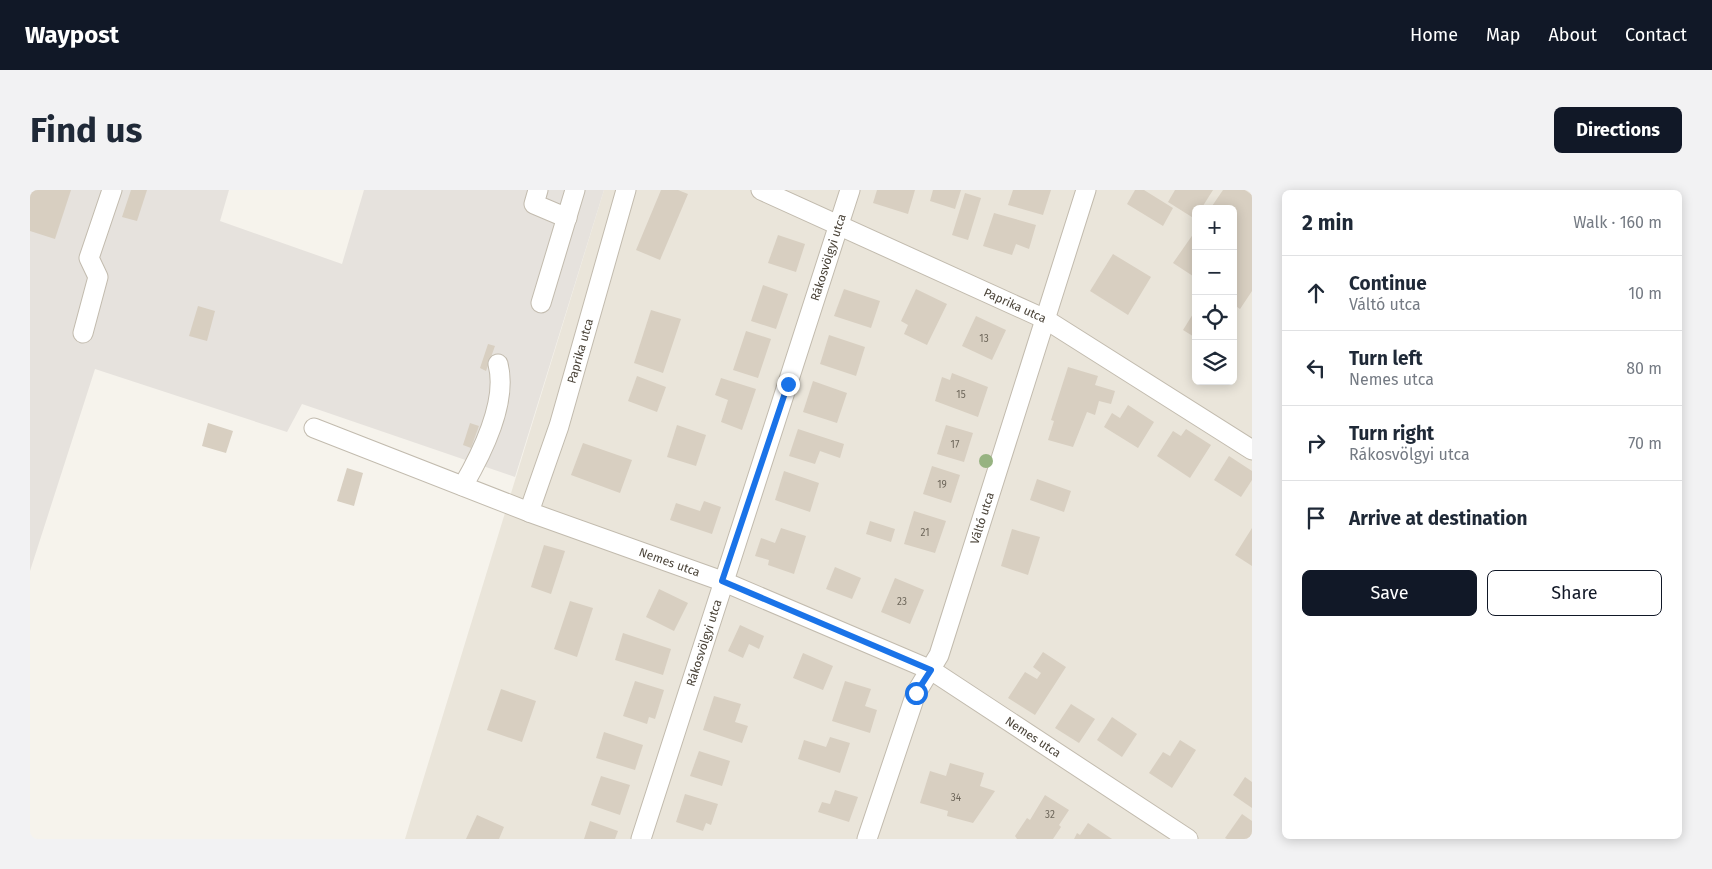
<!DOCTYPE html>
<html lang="en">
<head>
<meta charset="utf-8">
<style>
	body { margin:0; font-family:"Fira Sans",sans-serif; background:#f2f2f3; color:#1f2937 }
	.controls { position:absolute; right:15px; top:15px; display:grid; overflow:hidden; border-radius:8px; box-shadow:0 2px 12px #0003 }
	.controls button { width:45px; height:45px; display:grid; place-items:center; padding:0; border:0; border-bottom:1px solid #e0e1e3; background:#fff; color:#1f2937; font:25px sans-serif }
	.stop { position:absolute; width:15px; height:15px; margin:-11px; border:4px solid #1a73e8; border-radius:50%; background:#fff }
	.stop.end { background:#1a73e8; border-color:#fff; box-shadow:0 1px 5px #0008 }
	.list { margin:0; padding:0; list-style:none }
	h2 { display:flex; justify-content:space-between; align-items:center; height:65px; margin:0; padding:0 20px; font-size:21px }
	h2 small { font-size:16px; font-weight:400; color:#747a83 }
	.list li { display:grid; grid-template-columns:32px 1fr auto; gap:15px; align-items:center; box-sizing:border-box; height:75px; padding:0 20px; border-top:1px solid #e0e1e3 }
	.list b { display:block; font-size:19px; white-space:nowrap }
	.list p { margin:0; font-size:16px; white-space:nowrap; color:#747a83 }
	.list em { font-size:16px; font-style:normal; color:#747a83 }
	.actions { display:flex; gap:10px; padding:15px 20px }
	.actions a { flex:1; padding:11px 0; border:1px solid #111827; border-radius:8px; text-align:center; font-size:18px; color:#111827 }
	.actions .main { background:#111827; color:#fff }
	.icon { flex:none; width:28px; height:28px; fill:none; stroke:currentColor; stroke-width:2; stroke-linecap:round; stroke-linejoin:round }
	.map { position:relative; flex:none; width:1222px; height:649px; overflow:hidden; border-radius:8px }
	header { display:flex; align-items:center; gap:30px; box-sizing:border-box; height:70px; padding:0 25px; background:#111827; color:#fff }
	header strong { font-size:24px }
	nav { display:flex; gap:28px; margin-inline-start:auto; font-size:18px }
	.intro { display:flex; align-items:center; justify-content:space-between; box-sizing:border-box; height:120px; padding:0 30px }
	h1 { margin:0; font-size:35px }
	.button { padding:12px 22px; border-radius:8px; background:#111827; color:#fff; font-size:18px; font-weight:700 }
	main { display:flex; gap:30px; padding:0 30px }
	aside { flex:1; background:#fff; border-radius:8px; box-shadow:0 2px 12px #0003 }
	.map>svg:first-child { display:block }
	.residential { fill:#eae5da; fill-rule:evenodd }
	.industrial { fill:#e6e2dd }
	.building { fill:#d8cfc1 }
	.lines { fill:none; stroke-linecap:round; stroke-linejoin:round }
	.minor-casing { stroke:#c2bbae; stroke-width:21 }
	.minor { stroke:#fff; stroke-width:19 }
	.tree { fill:#97b381 }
	.route { stroke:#1a73e8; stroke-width:6 }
	.labels { text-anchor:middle; stroke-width:4.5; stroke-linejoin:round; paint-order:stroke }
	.number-label { font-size:10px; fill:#6e675b }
	.street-label { font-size:12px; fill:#4b4439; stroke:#fff }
</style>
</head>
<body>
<header>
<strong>Waypost</strong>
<nav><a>Home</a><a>Map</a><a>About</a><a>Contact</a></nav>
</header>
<div class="intro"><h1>Find us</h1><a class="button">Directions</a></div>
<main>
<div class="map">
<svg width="1222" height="649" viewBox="0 0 1222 649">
	<rect width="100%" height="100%" fill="#f6f3ec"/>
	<path class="residential" d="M574,0H1222V649H375ZM1166,19H1203V191H1166Z"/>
	<path class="industrial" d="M0,0H199L190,31L312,74L334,0H574L485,287L272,214L257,242L65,179L0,381Z"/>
	<g class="building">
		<path d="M0,0H41L25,49L0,41Z"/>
		<path d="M101,0H117L107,31L92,27Z"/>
		<path d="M631,0H648L658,4L630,70L606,60Z"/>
		<path d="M847,0H885L878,24L843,13Z"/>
		<path d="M903,0H931L925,19L900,11Z"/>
		<path d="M983,0H1021L1013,25L978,15Z"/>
		<path d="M1105,0H1114L1143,18L1133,36L1097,14Z"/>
		<path d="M1145,0H1183L1171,19H1166L1165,29L1138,12Z"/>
		<path d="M1193,0H1215L1222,5V101L1210,119L1203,114V19H1180Z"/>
		<path d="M935,3L951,8L938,50L922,45Z"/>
		<path d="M964,23L1006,35L999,59L986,54L982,65L953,56Z"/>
		<path d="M1166,40V88L1143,73Z"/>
		<path d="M748,45L775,54L766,82L738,73Z"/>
		<path d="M1083,64L1121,87L1098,125L1060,101Z"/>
		<path d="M733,95L758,104L746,139L721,131Z"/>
		<path d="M814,99L850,111L841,138L804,126Z"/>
		<path d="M886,99L917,114L897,155L874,144L878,135L871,131Z"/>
		<path d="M168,116L185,121L177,151L159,146Z"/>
		<path d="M1166,119V148L1153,140Z"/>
		<path d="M621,120L651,129L633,183L604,173Z"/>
		<path d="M946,126L976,140L962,170L932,156Z"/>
		<path d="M716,141L741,149L728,188L703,180Z"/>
		<path d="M799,145L835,157L826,186L790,174Z"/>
		<path d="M458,154L465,156L456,181L450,178Z"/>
		<path d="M1038,177L1068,186L1065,195L1085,201L1081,214L1069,211L1065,225L1057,222L1043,257L1018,250L1024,231L1021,230Z"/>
		<path d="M922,183L958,197L948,227L905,211L912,187L920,190Z"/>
		<path d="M607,186L636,197L627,222L598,211Z"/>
		<path d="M691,188L726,199L712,240L691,232L698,210L685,205Z"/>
		<path d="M783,191L817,203L807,233L773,222Z"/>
		<path d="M1098,215L1124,232L1108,258L1074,237L1082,223L1090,228Z"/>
		<path d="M178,233L203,241L196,263L172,256Z"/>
		<path d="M440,233L449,236L441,258L433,255Z"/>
		<path d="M647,235L676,245L666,276L637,267Z"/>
		<path d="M916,235L943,243L934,272L907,264Z"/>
		<path d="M768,239L814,254L810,268L790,261L785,274L759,266Z"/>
		<path d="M1156,239L1181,255L1160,288L1127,266L1143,241L1151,246Z"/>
		<path d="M553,253L602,270L590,303L541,285Z"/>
		<path d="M1199,266L1222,281V290L1211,307L1184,290Z"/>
		<path d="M902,276L930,285L921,313L893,304Z"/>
		<path d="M317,278L333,283L324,316L307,311Z"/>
		<path d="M754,281L789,293L780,322L745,310Z"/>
		<path d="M1007,289L1041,301L1034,322L1000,310Z"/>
		<path d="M674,311L691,317L682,344L640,330L646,313L670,321Z"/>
		<path d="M884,321L916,331L905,363L874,354Z"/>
		<path d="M840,331L865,339L861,352L836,344Z"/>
		<path d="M751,338L776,346L764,384L738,375L739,370L725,366L731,348L745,353Z"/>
		<path d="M1222,338V376L1205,365Z"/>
		<path d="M982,339L1010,347L998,385L971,376Z"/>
		<path d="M514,355L535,361L521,404L501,397Z"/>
		<path d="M805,377L831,388L822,409L796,399Z"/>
		<path d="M865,388L894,400L880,434L851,422Z"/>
		<path d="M629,399L658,413L644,441L616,427Z"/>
		<path d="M540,411L563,418L547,467L524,459Z"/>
		<path d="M710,435L734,446L729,459L719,454L713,468L698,461Z"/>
		<path d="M593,443L641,459L633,485L585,470Z"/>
		<path d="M1013,462L1036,477L1005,525L978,508L995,482L1007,489L1011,483L1003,477Z"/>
		<path d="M773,463L803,476L793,500L763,488Z"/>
		<path d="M605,491L634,500L625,529L619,527L617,534L593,526Z"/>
		<path d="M815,491L841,499L835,516L847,520L840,543L802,531Z"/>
		<path d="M471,499L506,511L492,552L457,540Z"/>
		<path d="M684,506L711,514L705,532L718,536L712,553L673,540Z"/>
		<path d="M1041,514L1065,529L1049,553L1025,538Z"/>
		<path d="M1082,527L1107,544L1092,567L1067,550Z"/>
		<path d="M574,542L613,555L605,580L566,568Z"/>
		<path d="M800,547L820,553L810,583L768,569L774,550L796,557Z"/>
		<path d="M1150,550L1166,560L1142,598L1119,583L1133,562L1140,566Z"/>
		<path d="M669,561L700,571L692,596L660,586Z"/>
		<path d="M920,573L954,583L950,596L965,601L943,633L917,626L918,621L890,613L900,581L916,586Z"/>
		<path d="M571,586L600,595L590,625L561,615Z"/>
		<path d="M1215,587L1222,592V618L1203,605Z"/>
		<path d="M805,600L828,607L819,632L788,622L792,612L800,614Z"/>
		<path d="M655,604L688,614L681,635L676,633L673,641L646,632Z"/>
		<path d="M1015,605L1039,620L1029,635L1031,637L1023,649H987L985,646L997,628L1000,630Z"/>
		<path d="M1212,624L1222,631V649H1197L1195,648Z"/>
		<path d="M447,625L474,637L469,649H436Z"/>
		<path d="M560,631L588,641L585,649H554Z"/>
		<path d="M1058,633L1082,649H1044L1047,643L1050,645Z"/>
	</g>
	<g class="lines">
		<g class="minor-casing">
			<g id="minor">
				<path d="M508,0L504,14L537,28"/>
				<path id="s1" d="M731,0L1015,129L1222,260"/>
				<path d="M511,113L545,0"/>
				<path d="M53,143L68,87L59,68L82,0"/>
				<path id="s2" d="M284,238L499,322L692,391L901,480L1158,649"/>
				<path d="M433,296C452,263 478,212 468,174"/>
				<path id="s3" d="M499,322L529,236L596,0"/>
				<path id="s4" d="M611,649L820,0"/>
				<path id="s5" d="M837,649L886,503L909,465L1056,0"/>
			</g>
		</g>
		<use href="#minor" class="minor"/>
	</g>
	<circle class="tree" cx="956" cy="271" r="7"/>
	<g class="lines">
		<path class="route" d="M758,194L692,391L901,480L886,503"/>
	</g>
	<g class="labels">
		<g class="number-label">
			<text x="954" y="152">13</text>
			<text x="931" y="208">15</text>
			<text x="925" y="258">17</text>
			<text x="912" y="298">19</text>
			<text x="895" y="346">21</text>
			<text x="872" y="415">23</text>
			<text x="926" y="611">34</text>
			<text x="1020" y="628">32</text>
		</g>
		<g class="street-label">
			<text dy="4" stroke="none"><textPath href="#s4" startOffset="611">Rákosvölgyi utca</textPath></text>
			<text dy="4" stroke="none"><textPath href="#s1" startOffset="279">Paprika utca</textPath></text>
			<text dy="4" stroke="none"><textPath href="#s3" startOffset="169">Paprika utca</textPath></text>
			<text dy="4" stroke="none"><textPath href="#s5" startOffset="342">Váltó utca</textPath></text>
			<text dy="4" stroke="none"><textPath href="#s2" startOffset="380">Nemes utca</textPath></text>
			<text dy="4" stroke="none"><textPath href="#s4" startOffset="206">Rákosvölgyi utca</textPath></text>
			<text dy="4" stroke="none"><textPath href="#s2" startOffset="785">Nemes utca</textPath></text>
		</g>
	</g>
</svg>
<div class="controls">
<button>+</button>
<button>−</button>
<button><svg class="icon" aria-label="locate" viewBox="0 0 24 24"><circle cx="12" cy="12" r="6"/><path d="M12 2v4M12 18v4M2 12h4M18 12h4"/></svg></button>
<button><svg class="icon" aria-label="layers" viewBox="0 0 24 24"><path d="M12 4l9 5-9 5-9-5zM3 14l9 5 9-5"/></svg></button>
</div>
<div class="stop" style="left:886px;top:503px"></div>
<div class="stop end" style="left:758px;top:194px"></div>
</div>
<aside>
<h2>2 min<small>Walk · 160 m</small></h2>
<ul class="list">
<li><svg class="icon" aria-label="ahead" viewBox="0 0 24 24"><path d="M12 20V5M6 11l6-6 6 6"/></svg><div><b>Continue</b><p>Váltó utca</p></div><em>10 m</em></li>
<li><svg class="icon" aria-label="left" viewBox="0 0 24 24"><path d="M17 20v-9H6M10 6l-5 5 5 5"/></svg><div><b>Turn left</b><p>Nemes utca</p></div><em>80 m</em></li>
<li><svg class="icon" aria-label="right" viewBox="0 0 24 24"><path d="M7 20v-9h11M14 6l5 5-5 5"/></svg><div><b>Turn right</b><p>Rákosvölgyi utca</p></div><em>70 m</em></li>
<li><svg class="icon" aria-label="arrive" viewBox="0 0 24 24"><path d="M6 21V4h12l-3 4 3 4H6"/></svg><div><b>Arrive at destination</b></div></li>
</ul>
<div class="actions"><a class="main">Save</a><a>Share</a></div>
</aside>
</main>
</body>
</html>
